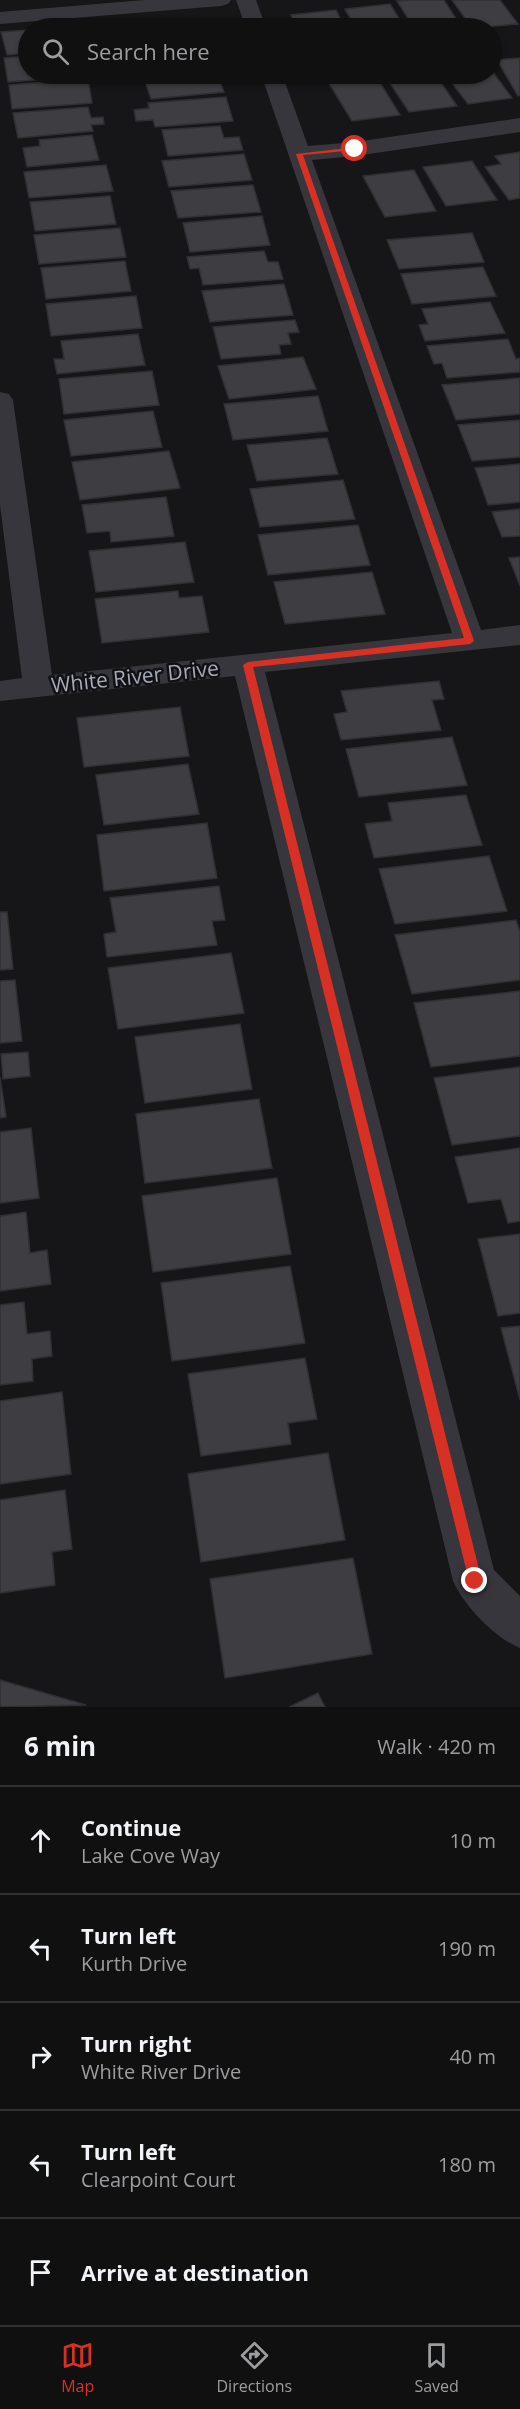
<!DOCTYPE html>
<html lang="en">
<head>
<meta charset="utf-8">
<style>
	body { margin:0; font-family:"Open Sans",sans-serif; background:#19191a; color:#f1f3f6 }
	.stop { position:absolute; width:18px; height:18px; margin:-14px; border:4px solid #d93025; border-radius:50%; background:#fff }
	.stop.end { background:#d93025; border-color:#fff; box-shadow:0 2px 6px #0008 }
	.list { margin:0; padding:0; list-style:none }
	h2 { display:flex; justify-content:space-between; align-items:center; height:78px; margin:0; padding:0 24px; font-size:26px }
	h2 small { font-size:20px; font-weight:400; color:#9c9d9f }
	.list li { display:grid; grid-template-columns:39px 1fr auto; gap:18px; align-items:center; box-sizing:border-box; height:108px; padding:0 24px; border-top:2px solid #303031 }
	.list b { display:block; font-size:22px; white-space:nowrap }
	.list p { margin:0; font-size:20px; white-space:nowrap; color:#9c9d9f }
	.list em { font-size:20px; font-style:normal; color:#9c9d9f }
	.icon { flex:none; width:33px; height:33px; fill:none; stroke:currentColor; stroke-width:2; stroke-linecap:round; stroke-linejoin:round }
	.map { position:relative; flex:none; width:520px; height:1707px; overflow:hidden }
	.search { position:absolute; background:#101011; box-shadow:0 2px 4px #0004; left:18px; right:18px; top:18px; height:66px; display:flex; align-items:center; gap:15px; box-sizing:border-box; padding:0 21px; border-radius:33px; color:#9c9d9f; font-size:22px }
	.sheet { height:618px; background:#101011 }
	nav { display:flex; justify-content:space-around; align-items:center; box-sizing:border-box; height:84px; border-top:2px solid #303031; background:#101011; font-size:16px; color:#9c9d9f }
	nav a { display:grid; justify-items:center; gap:3px }
	nav .on { color:#d93025 }
	.map>svg:first-child { display:block }
	.building { fill:#3d3d42; stroke:#302f33; stroke-width:1.5 }
	.lines { fill:none; stroke-linecap:round; stroke-linejoin:round }
	.minor { fill:#36363c; fill-rule:evenodd }
	.route { fill:#d93025 }
	.labels { text-anchor:middle; stroke-width:5; stroke-linejoin:round; paint-order:stroke }
	.street-label { font-size:21px; fill:#a6a9b8; stroke:#111012 }
</style>
</head>
<body>
<div class="map">
<svg width="520" height="1707" viewBox="0 0 520 1707">
	<rect width="100%" height="100%" fill="#161517"/>
	<g class="building">
		<path d="M411,0H444L462,28H414L397,1Z"/>
		<path d="M452,0H500L518,24L472,28Z"/>
		<path d="M390,4L405,28H356L345,9Z"/>
		<path d="M336,10L345,28H297L291,15Z"/>
		<path d="M183,19L185,25L203,24L205,28H139L137,22Z"/>
		<path d="M28,30V53L7,55L1,32Z"/>
		<path d="M28,56V74H87V76L8,82L4,58Z"/>
		<path d="M520,58V95L518,96L497,60Z"/>
		<path d="M492,71L512,98L468,104L445,74H492Z"/>
		<path d="M159,74H217L224,92L151,99L143,75Z"/>
		<path d="M384,74H435L457,106L409,112Z"/>
		<path d="M360,76L362,78L376,76L400,115L352,121L327,80Z"/>
		<path d="M88,79L92,103L12,109L9,85Z"/>
		<path d="M226,97L233,121L155,127L153,120L136,121L134,110L149,108L148,103Z"/>
		<path d="M88,107L91,118L103,117L104,124L91,125L93,131L18,138L13,113Z"/>
		<path d="M220,126L224,138L239,137L243,150L168,156L162,130Z"/>
		<path d="M92,135L99,160L27,167L23,148L40,146L39,140Z"/>
		<path d="M520,152V198L509,200L485,167L501,164L495,156Z"/>
		<path d="M244,154L252,180L169,187L162,161Z"/>
		<path d="M472,161L497,200L446,206L423,167Z"/>
		<path d="M106,165L113,191L29,198L24,172Z"/>
		<path d="M414,170L436,211L385,217L363,176Z"/>
		<path d="M253,185L261,212L178,218L171,191Z"/>
		<path d="M110,196L116,224L35,231L30,202Z"/>
		<path d="M262,216L270,245L190,252L183,223Z"/>
		<path d="M120,228L126,257L39,264L34,235Z"/>
		<path d="M472,233L484,262L399,269L387,240Z"/>
		<path d="M264,251L268,262H278L283,279L203,285L199,268L190,269L187,257Z"/>
		<path d="M125,261L131,291L46,299L41,268Z"/>
		<path d="M483,267L496,296L412,304L401,274Z"/>
		<path d="M284,284L293,315L210,322L202,291Z"/>
		<path d="M136,296L142,328L51,336L46,304Z"/>
		<path d="M490,302L505,333L425,341L419,325L428,324L422,309Z"/>
		<path d="M295,320L299,332L288,333L291,344L279,345L281,354L221,359L213,327Z"/>
		<path d="M138,334L145,365L57,374L54,359H64L61,341Z"/>
		<path d="M508,339L516,359L520,358V372L447,378L442,363L434,364L427,346Z"/>
		<path d="M303,357L316,389L229,399L218,366Z"/>
		<path d="M152,371L159,405L64,414L59,379Z"/>
		<path d="M520,378V414L456,420L442,385Z"/>
		<path d="M318,396L328,431L233,440L224,404Z"/>
		<path d="M153,411L162,447L71,456L64,420Z"/>
		<path d="M520,420V457L472,461L458,425Z"/>
		<path d="M327,438L338,474L257,481L247,445Z"/>
		<path d="M169,451L180,488L80,500L72,462Z"/>
		<path d="M520,464V502L488,505L475,468Z"/>
		<path d="M343,480L355,519L260,527L250,489Z"/>
		<path d="M166,497L174,536L111,542L110,531L87,533L82,505Z"/>
		<path d="M520,509V536L502,537L492,512Z"/>
		<path d="M358,525L370,565L268,575L258,535Z"/>
		<path d="M185,542L194,582L96,592L89,551Z"/>
		<path d="M520,557V586L509,558Z"/>
		<path d="M372,572L385,614L285,624L274,582Z"/>
		<path d="M178,591L179,598L202,596L209,632L102,643L95,599Z"/>
		<path d="M439,681L444,699L432,700L441,730L341,740L334,714L347,712L341,691Z"/>
		<path d="M180,707L189,756L84,767L77,718Z"/>
		<path d="M452,737L467,785L359,797L346,749Z"/>
		<path d="M188,764L199,814L104,825L96,775Z"/>
		<path d="M466,795L482,845L374,858L365,824L392,821L388,803Z"/>
		<path d="M207,823L217,878L104,891L97,835Z"/>
		<path d="M489,856L507,911L395,924L379,869Z"/>
		<path d="M219,886L225,920L212,921L217,945L107,957L104,934L116,932L110,898Z"/>
		<path d="M0,912H7L13,969L0,970Z"/>
		<path d="M516,920L520,932V980L412,994L395,935Z"/>
		<path d="M231,953L244,1013L118,1029L108,968Z"/>
		<path d="M15,980L22,1041L0,1043V981Z"/>
		<path d="M520,991V1056L431,1067L414,1003Z"/>
		<path d="M240,1024L252,1089L145,1103L135,1037Z"/>
		<path d="M28,1052L30,1076L3,1079L1,1054Z"/>
		<path d="M520,1067V1136L452,1145L434,1078Z"/>
		<path d="M0,1077L6,1117L0,1118Z"/>
		<path d="M259,1099L272,1168L145,1183L136,1114Z"/>
		<path d="M31,1128L39,1198L0,1203V1132Z"/>
		<path d="M520,1148V1221L508,1223L501,1199L468,1203L455,1157Z"/>
		<path d="M277,1178L291,1254L153,1272L142,1196Z"/>
		<path d="M26,1212L30,1253L47,1250L51,1284L0,1291V1216Z"/>
		<path d="M520,1234V1313L498,1316L478,1239Z"/>
		<path d="M290,1266L305,1343L172,1361L161,1283Z"/>
		<path d="M24,1302L27,1334L50,1331L52,1356L32,1359L33,1381L0,1385V1305Z"/>
		<path d="M520,1326V1400L501,1328Z"/>
		<path d="M305,1358L317,1419L288,1423L291,1444L201,1456L188,1374Z"/>
		<path d="M62,1392L71,1474L0,1484V1401Z"/>
		<path d="M328,1453L345,1540L201,1562L188,1474Z"/>
		<path d="M65,1490L72,1549L52,1552L55,1585L0,1593V1500Z"/>
		<path d="M353,1558L372,1654L225,1678L210,1579Z"/>
		<path d="M0,1680L86,1705L0,1707Z"/>
		<path d="M318,1693L325,1707H289Z"/>
	</g>
	<g class="lines">
		<g class="minor">
			<path d="M145,0H231L228,4L221,6L0,24V12Z"/>
			<path d="M236,0H256L266,28H246Z"/>
			<path d="M261,74H282L308,146L355,142L520,118V132L355,156L312,160L481,630L520,625V645L265,672L494,1570L520,1596V1648C495,1638 464,1606 453,1581L235,676L0,701V681L22,678L0,505V392L9,394L13,400L52,675L452,633Z"/>
		</g>
	</g>
	<path class="route" d="M355,147L357,150L303,155L474,641L470,644L253,667L482,1581L480,1585L475,1587L470,1585L469,1581L243,665L248,662L464,638L296,154Z"/>
	<g class="labels">
		<g class="street-label">
			<text transform="translate(135 677) rotate(-6)" y="7">White River Drive</text>
		</g>
	</g>
</svg>
<div class="stop" style="left:355px;top:149px"></div>
<div class="stop end" style="left:475px;top:1581px"></div>
<div class="search"><svg class="icon" aria-label="search" viewBox="0 0 24 24"><circle cx="10" cy="10" r="6"/><path d="M15 15l6 6"/></svg>Search here</div>
</div>
<section class="sheet">
<h2>6 min<small>Walk · 420 m</small></h2>
<ul class="list">
<li><svg class="icon" aria-label="ahead" viewBox="0 0 24 24"><path d="M12 20V5M6 11l6-6 6 6"/></svg><div><b>Continue</b><p>Lake Cove Way</p></div><em>10 m</em></li>
<li><svg class="icon" aria-label="left" viewBox="0 0 24 24"><path d="M17 20v-9H6M10 6l-5 5 5 5"/></svg><div><b>Turn left</b><p>Kurth Drive</p></div><em>190 m</em></li>
<li><svg class="icon" aria-label="right" viewBox="0 0 24 24"><path d="M7 20v-9h11M14 6l5 5-5 5"/></svg><div><b>Turn right</b><p>White River Drive</p></div><em>40 m</em></li>
<li><svg class="icon" aria-label="left" viewBox="0 0 24 24"><path d="M17 20v-9H6M10 6l-5 5 5 5"/></svg><div><b>Turn left</b><p>Clearpoint Court</p></div><em>180 m</em></li>
<li><svg class="icon" aria-label="arrive" viewBox="0 0 24 24"><path d="M6 21V4h12l-3 4 3 4H6"/></svg><div><b>Arrive at destination</b></div></li>
</ul>
</section>
<nav>
<a class="on"><svg class="icon" aria-label="map" viewBox="0 0 24 24"><path d="M3 6l6-2 6 2 6-2v14l-6 2-6-2-6 2zM9 4v14M15 6v14"/></svg>Map</a>
<a><svg class="icon" aria-label="directions" viewBox="0 0 24 24"><path d="M12 3l9 9-9 9-9-9zM9 14v-3h6M13 9l2 2-2 2"/></svg>Directions</a>
<a><svg class="icon" aria-label="saved" viewBox="0 0 24 24"><path d="M7 4h10v16l-5-4-5 4z"/></svg>Saved</a>
</nav>
</body>
</html>
